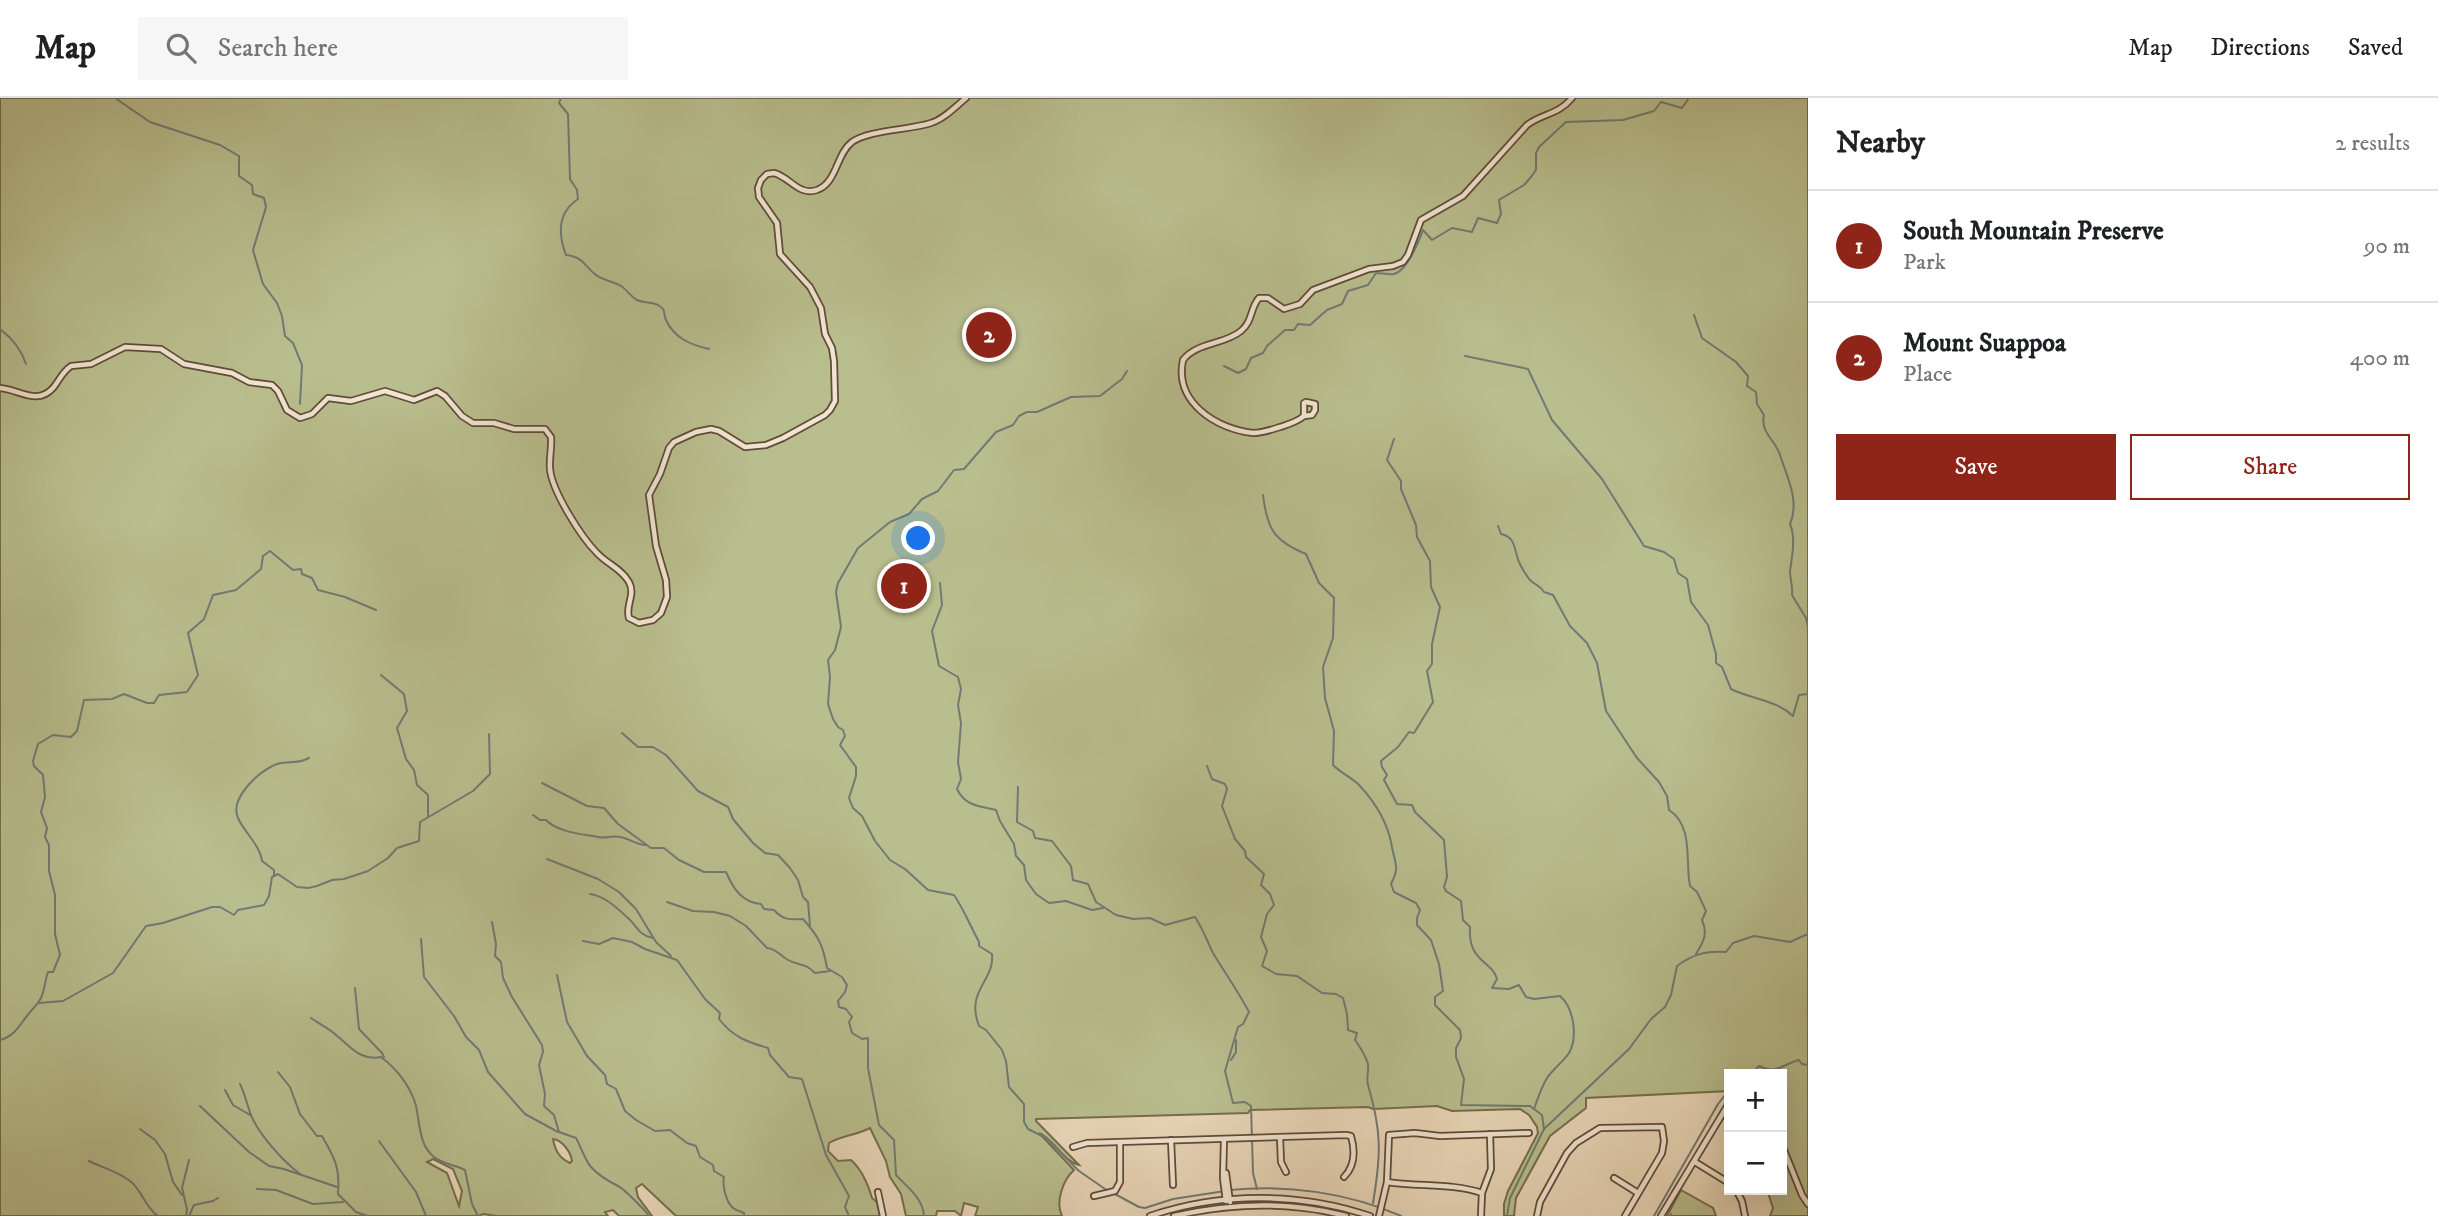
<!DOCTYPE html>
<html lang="en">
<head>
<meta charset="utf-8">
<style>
	body { margin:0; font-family:"IM FELL DW Pica",serif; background:#f6f6f6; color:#202124 }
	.controls { position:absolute; right:21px; bottom:21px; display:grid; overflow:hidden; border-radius:0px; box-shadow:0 7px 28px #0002 }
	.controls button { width:63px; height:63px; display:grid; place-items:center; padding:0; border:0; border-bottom:2px solid #e0e0e0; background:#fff; color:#202124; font:35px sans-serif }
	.you { position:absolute; left:919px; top:441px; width:24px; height:24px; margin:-18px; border:5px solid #fff; border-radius:50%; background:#1a73e8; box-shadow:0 0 0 10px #1a73e833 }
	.badge { display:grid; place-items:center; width:46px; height:46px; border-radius:50%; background:#8f2418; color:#fff; font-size:23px; font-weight:700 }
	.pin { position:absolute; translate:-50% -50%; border:4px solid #fff; box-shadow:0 2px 7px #0006 }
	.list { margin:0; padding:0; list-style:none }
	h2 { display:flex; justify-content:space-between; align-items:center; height:91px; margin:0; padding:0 28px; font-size:30px }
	h2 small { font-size:23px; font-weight:400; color:#757577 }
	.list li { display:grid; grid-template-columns:46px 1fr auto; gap:21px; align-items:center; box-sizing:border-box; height:112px; padding:0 28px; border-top:2px solid #e0e0e0 }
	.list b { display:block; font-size:26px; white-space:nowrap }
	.list p { margin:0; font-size:23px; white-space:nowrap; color:#757577 }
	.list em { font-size:23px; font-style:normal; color:#757577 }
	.actions { display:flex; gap:14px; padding:21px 28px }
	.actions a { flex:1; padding:16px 0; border:2px solid #8f2418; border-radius:0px; text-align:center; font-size:24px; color:#8f2418 }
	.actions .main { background:#8f2418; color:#fff }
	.icon { flex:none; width:38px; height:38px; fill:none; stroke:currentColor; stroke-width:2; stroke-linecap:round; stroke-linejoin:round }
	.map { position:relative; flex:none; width:1808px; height:1118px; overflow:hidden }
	header { display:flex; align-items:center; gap:42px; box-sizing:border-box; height:98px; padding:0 35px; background:#fff; border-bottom:2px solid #e0e0e0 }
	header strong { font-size:33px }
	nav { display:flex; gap:38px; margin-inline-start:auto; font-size:24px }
	.search { width:490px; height:63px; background:#f6f6f6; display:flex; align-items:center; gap:18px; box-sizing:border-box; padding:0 24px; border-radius:0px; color:#757577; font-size:26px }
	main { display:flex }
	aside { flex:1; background:#fff }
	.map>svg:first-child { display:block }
	.green { fill:#b9be8e; stroke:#766e4e; stroke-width:2; fill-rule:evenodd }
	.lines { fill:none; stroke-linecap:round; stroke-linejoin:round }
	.stream { stroke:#717a74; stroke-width:2 }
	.minor-casing { stroke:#604c39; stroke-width:8 }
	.minor { stroke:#f1e5d2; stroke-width:4.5 }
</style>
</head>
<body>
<header>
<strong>Map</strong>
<div class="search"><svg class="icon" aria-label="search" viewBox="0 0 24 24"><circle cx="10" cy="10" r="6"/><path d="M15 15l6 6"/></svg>Search here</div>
<nav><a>Map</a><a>Directions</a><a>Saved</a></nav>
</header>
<main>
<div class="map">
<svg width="1808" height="1118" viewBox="0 0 1808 1118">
	<rect width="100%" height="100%" fill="#e9d7b9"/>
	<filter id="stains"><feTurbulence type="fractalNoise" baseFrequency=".00286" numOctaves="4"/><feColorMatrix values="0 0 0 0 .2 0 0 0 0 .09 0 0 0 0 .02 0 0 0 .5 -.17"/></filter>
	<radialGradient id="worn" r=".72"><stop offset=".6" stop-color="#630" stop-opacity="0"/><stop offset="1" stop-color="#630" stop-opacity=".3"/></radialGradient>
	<g class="green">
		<path d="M0,0H1808V1118H1770L1773,1110L1767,1092H1782V976H1729V993L1586,1000V1010L1550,1038L1516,1100L1514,1118H1504V1106L1508,1093L1538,1035L1537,1029L1529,1017L1520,1011L1452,1013L1437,1008L1373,1011L1368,1009L1250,1012L1248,1015L1036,1021V1023L1079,1067C1064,1064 1054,1041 1039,1035L1074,1072C1063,1082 1055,1104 1062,1118H975L978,1109L964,1105L961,1118L955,1113H937L936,1118H906L901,1096L890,1079L886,1063L870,1030C857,1037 840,1038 829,1045L828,1053L838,1063L851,1062C862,1072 868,1086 872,1100L877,1104L880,1118H676L642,1086L636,1090L638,1099L652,1118H619L613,1112L605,1114L608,1118H497L483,1116L479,1118H0ZM553,1041C562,1042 571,1054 572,1063L570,1065C559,1060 555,1052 553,1041ZM433,1061L453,1071L462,1093L459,1108L447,1075L427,1064Z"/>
		<path d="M1681,1092L1713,1110L1716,1118H1667Z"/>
	</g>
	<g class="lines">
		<g class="stream">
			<path d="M115,0L150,24L220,47L239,58V78L252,87L253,96L264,100L266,109L253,152L263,186L277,205L282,218L285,238L293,245L302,267L300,306"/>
			<path d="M561,0L559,5L568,16L570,81L577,92L578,101C557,115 558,136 566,157C584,159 584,168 596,177C604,183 613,183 621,188C627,192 631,199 637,202C645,206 657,203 663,211C665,214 664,218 666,222C674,240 691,247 709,251"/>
			<path d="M1694,217L1702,240L1736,264L1748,278L1747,288L1756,294L1757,306L1764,317C1760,335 1775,341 1780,357C1787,379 1800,403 1790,426C1796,440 1792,459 1790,473C1790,481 1793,488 1792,497L1806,520L1808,529"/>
			<path d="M0,231C12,240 21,251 26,266"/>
			<path d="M1465,258L1528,271L1552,322L1602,381L1644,448L1664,454L1674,461L1678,475L1687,481L1691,504L1708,527L1716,556V565L1722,569L1731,591C1751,601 1776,602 1793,618L1799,597L1808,596"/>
			<path d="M1224,268L1238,275L1246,271L1251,260L1263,255L1267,248L1285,232H1294L1298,226L1310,227L1327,212L1342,206L1348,193L1368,187L1376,175C1381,175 1390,177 1394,176C1407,173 1419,143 1423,132L1432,142L1452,130L1472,134L1478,120L1497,125L1501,116L1499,102L1524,87L1531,79L1536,72V55L1539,49L1566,24L1623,22L1654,13L1661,4L1682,10L1689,0"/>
			<path d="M1394,341L1387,362L1401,383V391L1416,427L1417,439L1430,463L1431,489L1440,509L1432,546V566L1427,573L1433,604L1414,635L1409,634L1398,649L1381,663L1382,669L1387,677L1384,682L1397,706L1412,707L1415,714L1444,742L1447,779L1444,789L1446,793L1461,803L1463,822L1470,829C1468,865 1491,861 1497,881L1492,890L1509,891L1519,887L1526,899L1534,901L1560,898C1574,910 1578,939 1569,955C1563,964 1553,971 1547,980C1541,990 1538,1000 1534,1011"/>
			<path d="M1263,397C1267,431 1274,443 1306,456L1319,485L1334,500L1333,540L1323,569L1325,600L1334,633L1333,667C1341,675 1352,680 1359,687C1376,705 1388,725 1392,749C1395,766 1400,769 1391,786L1394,794L1416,805L1420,812L1417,820V827L1431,842L1439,866L1443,893L1435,899V907L1460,932L1461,940L1456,950V959L1464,981L1461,1007L1530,1008L1542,1017L1544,1031"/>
			<path d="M1498,428L1501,436C1516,439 1514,452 1519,464C1521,469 1528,480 1531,483C1537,488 1540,487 1544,494L1553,497L1570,528L1587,545L1597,565L1606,613L1637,660L1659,684L1667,698L1669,712C1694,728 1685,764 1690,788L1697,794L1706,813L1702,822C1708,836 1704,843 1696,856"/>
			<path d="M940,485L942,507L932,533L939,568L958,579L961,591L958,607L961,625L958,664L961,681L957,691C965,708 979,708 996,712L1000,723L1014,746L1016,758L1024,767L1026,782L1036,796L1049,805L1066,803L1092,812L1103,810"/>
			<path d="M381,577L404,596L407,613L397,630L406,661L414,672L417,687L428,697V718"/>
			<path d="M622,635L638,649H653L666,657L698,693L728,709L733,721L753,745L765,755L778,757L790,770L798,782L803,799L808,804L810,827"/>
			<path d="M1207,668L1212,681L1225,686L1227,691L1222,708L1235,741L1245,753L1246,759L1264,776L1261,787L1270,796L1274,807L1267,816L1261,839L1267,853L1262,868L1276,876L1297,878L1322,895L1336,896L1343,900L1347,916L1348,932L1357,935L1355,942C1359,947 1366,959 1368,966C1369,972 1366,980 1368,987C1382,1034 1381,1057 1373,1105"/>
			<path d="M542,685L587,708L604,710L618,726L651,750H664L679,762L704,774H726C733,790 741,804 761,806L764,811L774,812C783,822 790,822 803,821C819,839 823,847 827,870L842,879L847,887L845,894L838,903L839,909L846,911L852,919L849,924L852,935L862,941L868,940V970L879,1027L894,1042L896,1077C907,1089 923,1100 924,1118"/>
			<path d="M1018,689L1017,724L1033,733L1035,740L1052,743L1071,768L1073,782L1088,786L1096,804L1116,817L1133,821L1150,820L1165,827L1195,819C1203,831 1207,843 1213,855C1225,875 1238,893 1249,914L1243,926L1238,929L1225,973L1233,1005L1245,1004L1251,1008L1253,1075L1257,1091"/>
			<path d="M533,717L540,722H546C557,734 582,736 598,739C605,741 613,737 620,739C629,740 636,747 646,747"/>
			<path d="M547,761L598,781L619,794L636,811L656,844L671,858"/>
			<path d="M274,778V772L262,763C260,747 244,734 238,720C229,700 260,672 277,666C289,662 296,667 309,660"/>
			<path d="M590,796C605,798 617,810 628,820C637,828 639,838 653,840"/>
			<path d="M667,804L693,813L714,814L730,818L746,828L767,850C777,851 779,857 788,862C799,868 804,864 815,875L830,873"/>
			<path d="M492,824L496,846L495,858L501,864L503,880L512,899L542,947L543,954L539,967L545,996L544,1008L554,1017L559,1034L576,1040C581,1049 585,1062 591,1069C599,1078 608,1083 618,1088C623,1090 645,1112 649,1118"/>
			<path d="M421,841L424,879L454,918L466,939L479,952L488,974L525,1016L558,1034"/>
			<path d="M583,843L599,846L613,840L632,844L645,851L677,862L705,901L720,915L719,921C733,939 747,944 768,950L770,957L789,979L802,981L826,1057L849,1098L845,1109L849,1118"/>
			<path d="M557,877L567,924L587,958L605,977L607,986L616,991L625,1013L636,1022L655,1033L670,1032L687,1045L696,1048L700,1059L713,1067L714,1073L724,1079C722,1087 726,1103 732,1109C733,1111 742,1114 744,1115V1118"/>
			<path d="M355,890L359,931L382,955L384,959"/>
			<path d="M39,905L63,903L113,875L146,828L163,825L212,809H220L234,817L238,812L264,807L269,798L272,779L278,776L297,789L308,790L317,788L332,782L344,781L368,773L388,760L397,750L419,743L420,724L473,693L490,676L489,636"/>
			<path d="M311,920C319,926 329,930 336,937C351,949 360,963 381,959C397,971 411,989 416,1008C420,1026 419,1047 434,1059C443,1066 455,1067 465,1072L472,1106L478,1118"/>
			<path d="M0,942C17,937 20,925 31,913C35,908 38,906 41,900C45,891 45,882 48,874H53L60,857L55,836V797L49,773V747L45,739L47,730L41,714L45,699L43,677L34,668L33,663L38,646L53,637L71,639L77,633L84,602L112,601L124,596L147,605H154L159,597L187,594L198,577L188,535L204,521L213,497L236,492L261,471L263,458L270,453L293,472L301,471L302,476L312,480L318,492L345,499L376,512"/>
			<path d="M1231,962L1236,954V942"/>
			<path d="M278,974L290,989L300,1016L317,1038H322C335,1061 340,1069 338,1096L356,1114L368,1118"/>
			<path d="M1752,976L1759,968C1776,977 1783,966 1799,962L1802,966L1808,967"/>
			<path d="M240,986C245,996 247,1007 251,1017C259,1037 283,1063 300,1076"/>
			<path d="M225,992L233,1007L250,1017"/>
			<path d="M200,1008L249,1054L269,1068L284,1071L337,1089"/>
			<path d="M140,1031L155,1042L165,1056L173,1084L182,1097"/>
			<path d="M379,1043L416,1094L426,1118"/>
			<path d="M89,1063C101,1069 119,1074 130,1083C143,1093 144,1108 158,1118"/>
			<path d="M257,1091L276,1092L313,1106L343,1104"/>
			<path d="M1230,1092C1287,1086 1349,1095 1401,1118"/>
			<path d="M1108,1093L1079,1073L1046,1040L1028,1031L1024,1024V1006L1009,989L1006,963L1002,952L986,932L979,928C965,892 995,883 992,856L979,848V844C970,827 964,812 954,797L928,792L905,771L890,762L875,743L862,718L853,710L849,700L856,678V669L840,647L845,638L843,632L838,629L833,621L828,606L830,579L828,562L835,552L841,529L836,494L838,485L858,450L890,424L909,416L922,401L938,393L954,372L964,371L996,334L1013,327L1019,318L1027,314H1037L1071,299L1100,298L1122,281L1127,273"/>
			<path d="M1113,1095L1139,1109L1145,1110L1173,1101L1225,1093"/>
			<path d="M186,1118L187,1111L182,1090L189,1062"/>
			<path d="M189,1118L194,1107L213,1103L218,1100"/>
			<path d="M1507,1118L1510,1100L1544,1031L1629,951L1651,921L1665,909L1671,897L1677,868C1693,856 1706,853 1726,854L1733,845L1754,838L1790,844L1808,836"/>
			<path d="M1654,1118L1718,1006L1729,992"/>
			<path d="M1671,1118V1116"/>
		</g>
		<g class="minor-casing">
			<g id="minor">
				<path d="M0,290C18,291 37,308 53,290C59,283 62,274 71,268L91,266L125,249L161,251L184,266L232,275L249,284L272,287L278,293L287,312L300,320L312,316L328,300L351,303L385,293L414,302L437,293L445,298L462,318L473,325H494L514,331H545L551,339C552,350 549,360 550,371C552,393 581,439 597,455C607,466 621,470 629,484C636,497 625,507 629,520L639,525L653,522L661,515L667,499L666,482L656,448L649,397L660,376L669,350L674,344L696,334L711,331L719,333L745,349L766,347L783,340L825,317L830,312L835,303L834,263L832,250L825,236L821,210L810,189L780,156L777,125L759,99L758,90L761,82L767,76L774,75C790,79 798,98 817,92C837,85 836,56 852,44C868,32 910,32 931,25C944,21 955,9 966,0"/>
				<path d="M1306,304L1315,306V312L1312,317L1304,318V305Z"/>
				<path d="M1304,318C1297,324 1289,326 1280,329C1271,332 1262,335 1253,335C1216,331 1174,304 1183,262C1197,244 1224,247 1241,233C1253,223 1250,210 1259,200H1268L1284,211L1300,206L1313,192L1369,171L1393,168L1403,164L1408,157L1421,122L1463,98L1527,27C1543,15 1558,17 1572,0"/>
				<path d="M1280,1039L1281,1064L1286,1074"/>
				<path d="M1224,1041L1223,1080L1226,1103"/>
				<path d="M1171,1042L1173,1087"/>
				<path d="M1782,1047L1802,1097L1808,1106"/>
				<path d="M1073,1049L1087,1045L1346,1037L1351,1038C1355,1052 1355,1068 1344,1079"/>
				<path d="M1695,1064L1729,1085"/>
				<path d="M1226,1075L1230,1104"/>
				<path d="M1614,1080L1638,1095"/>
				<path d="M1387,1084C1419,1089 1452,1085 1482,1095"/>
				<path d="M1736,1092L1742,1103L1745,1118"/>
				<path d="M878,1094L883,1118"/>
				<path d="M1094,1098L1115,1093L1120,1084V1044"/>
				<path d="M1150,1118C1220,1094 1300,1094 1370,1118"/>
				<path d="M1174,1118C1231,1105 1289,1103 1346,1118"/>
				<path d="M1379,1118L1387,1084L1389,1037L1415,1035L1440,1038L1529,1035"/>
				<path d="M1481,1118L1482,1095L1491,1071L1490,1036"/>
				<path d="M1537,1118L1540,1104L1567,1055L1576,1045L1600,1030L1662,1029L1664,1043L1662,1055L1625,1118"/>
				<path d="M1661,1118L1729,1005"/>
			</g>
		</g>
		<use href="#minor" class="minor"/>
	</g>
	<rect width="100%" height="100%" filter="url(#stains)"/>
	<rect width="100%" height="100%" fill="url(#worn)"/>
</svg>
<div class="controls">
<button>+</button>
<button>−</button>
</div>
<div class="you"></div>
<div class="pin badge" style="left:904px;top:488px">1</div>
<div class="pin badge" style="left:989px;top:237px">2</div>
</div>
<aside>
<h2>Nearby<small>2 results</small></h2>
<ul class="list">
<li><span class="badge">1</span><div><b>South Mountain Preserve</b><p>Park</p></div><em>90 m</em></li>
<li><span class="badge">2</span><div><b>Mount Suappoa</b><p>Place</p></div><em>400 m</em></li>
</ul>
<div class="actions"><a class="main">Save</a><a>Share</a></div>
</aside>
</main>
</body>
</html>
